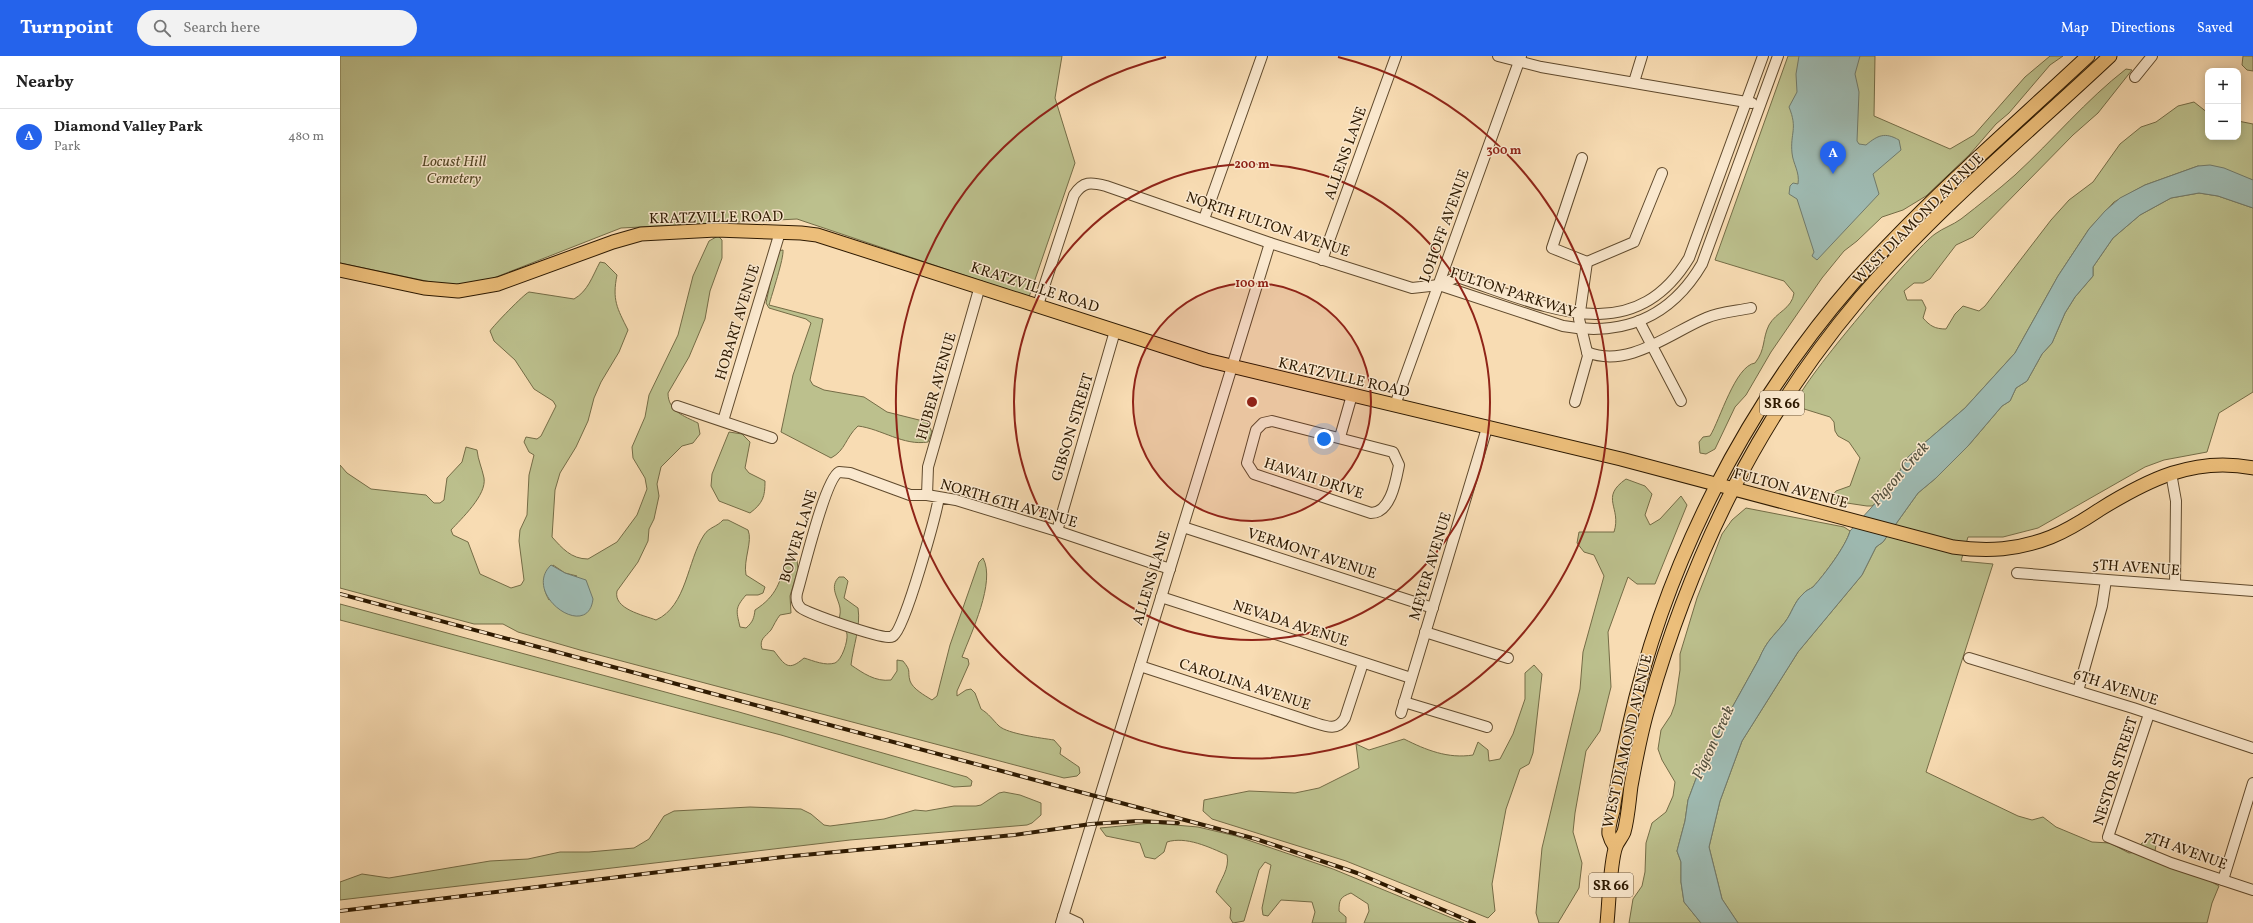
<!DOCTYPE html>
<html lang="en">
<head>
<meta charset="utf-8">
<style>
	body { margin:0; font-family:Vollkorn,serif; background:#f2f2f2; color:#222 }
	.controls { position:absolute; right:12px; top:12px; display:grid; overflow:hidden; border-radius:8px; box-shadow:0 2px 10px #0003 }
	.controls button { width:36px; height:36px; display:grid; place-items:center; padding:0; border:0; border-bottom:1px solid #e0e0e0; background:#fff; color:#222; font:20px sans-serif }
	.you { position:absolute; left:984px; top:383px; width:14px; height:14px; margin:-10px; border:3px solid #fff; border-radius:50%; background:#1a73e8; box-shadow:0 0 0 6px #1a73e833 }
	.badge { display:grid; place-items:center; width:26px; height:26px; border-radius:50%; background:#2563eb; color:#fff; font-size:13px; font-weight:700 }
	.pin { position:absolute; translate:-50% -33px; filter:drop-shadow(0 1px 2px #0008) }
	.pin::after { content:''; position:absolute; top:21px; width:14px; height:12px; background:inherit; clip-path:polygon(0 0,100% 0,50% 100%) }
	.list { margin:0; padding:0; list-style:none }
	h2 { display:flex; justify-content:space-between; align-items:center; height:52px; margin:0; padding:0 16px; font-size:17px }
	h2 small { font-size:13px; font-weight:400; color:#767676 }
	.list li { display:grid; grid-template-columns:26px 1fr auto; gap:12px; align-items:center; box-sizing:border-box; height:56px; padding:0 16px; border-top:1px solid #e0e0e0 }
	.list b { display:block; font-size:15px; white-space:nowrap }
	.list p { margin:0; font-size:13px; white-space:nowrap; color:#767676 }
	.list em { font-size:13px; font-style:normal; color:#767676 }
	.icon { flex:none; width:22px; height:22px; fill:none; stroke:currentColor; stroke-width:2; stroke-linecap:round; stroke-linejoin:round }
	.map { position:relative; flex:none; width:1913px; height:867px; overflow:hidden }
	header { display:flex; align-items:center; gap:24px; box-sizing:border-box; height:56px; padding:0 20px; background:#2563eb; color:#fff }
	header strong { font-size:19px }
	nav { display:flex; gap:22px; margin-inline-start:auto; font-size:14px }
	.search { width:280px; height:36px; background:#f2f2f2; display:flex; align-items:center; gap:10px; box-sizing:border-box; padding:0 14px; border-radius:22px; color:#767676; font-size:15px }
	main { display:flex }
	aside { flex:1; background:#fff }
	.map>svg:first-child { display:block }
	.green { fill:#bcc08d; stroke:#746c46; fill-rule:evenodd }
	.water { fill:#9ebab2; stroke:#717a6b }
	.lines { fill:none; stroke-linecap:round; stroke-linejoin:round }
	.minor-casing { stroke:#604a2d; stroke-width:12 }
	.major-casing { stroke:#2d1900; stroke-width:15 }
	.minor { stroke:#fae8ce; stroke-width:10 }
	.major { stroke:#ecbe7a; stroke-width:13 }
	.rail-casing { stroke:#2d1900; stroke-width:4 }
	.rail { stroke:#fae8ce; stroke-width:2.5; stroke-dasharray:8; stroke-linecap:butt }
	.ring { fill:none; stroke:#8f2418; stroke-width:2 }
	.labels { text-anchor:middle; stroke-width:3; stroke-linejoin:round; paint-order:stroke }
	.shield { fill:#fae8ce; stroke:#6a573e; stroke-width:1 }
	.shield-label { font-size:14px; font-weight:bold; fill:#2d1900 }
	.street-label { font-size:15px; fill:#2d1900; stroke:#fae8ce }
	.park-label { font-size:15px; font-style:italic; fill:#584b2a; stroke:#fae8ce }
	.water-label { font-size:16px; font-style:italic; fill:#55513e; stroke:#fae8ce }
	.centre { fill:#8f2418; stroke:#fae8ce; stroke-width:2 }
	.ring-label { font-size:12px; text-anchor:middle; font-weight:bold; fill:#8f2418; stroke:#fae8ce; stroke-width:3; stroke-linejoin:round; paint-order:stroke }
</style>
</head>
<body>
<header>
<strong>Turnpoint</strong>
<div class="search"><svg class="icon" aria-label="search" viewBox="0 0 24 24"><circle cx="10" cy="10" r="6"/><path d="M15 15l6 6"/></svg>Search here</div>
<nav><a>Map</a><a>Directions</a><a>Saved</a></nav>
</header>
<main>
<aside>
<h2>Nearby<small></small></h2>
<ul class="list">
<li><span class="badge">A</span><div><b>Diamond Valley Park</b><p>Park</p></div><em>480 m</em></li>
</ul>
</aside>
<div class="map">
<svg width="1913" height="867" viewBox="0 0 1913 867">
	<rect width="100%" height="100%" fill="#f8dcb3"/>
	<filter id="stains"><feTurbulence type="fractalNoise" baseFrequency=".005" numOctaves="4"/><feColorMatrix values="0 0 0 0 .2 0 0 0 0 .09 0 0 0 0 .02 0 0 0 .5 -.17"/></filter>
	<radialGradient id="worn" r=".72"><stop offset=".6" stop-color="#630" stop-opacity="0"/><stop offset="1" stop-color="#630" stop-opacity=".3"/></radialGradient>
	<g class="green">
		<path d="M0,0H722L715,42L735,107L689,241L457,163L281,172L146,225L110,230L0,207Z"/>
		<path d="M1448,0H1535L1534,60L1610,93L1634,79L1685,21L1710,0H1723L1710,9L1669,57L1656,68L1630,98L1586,140L1563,154L1542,161L1517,185L1504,195L1482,222L1431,296L1406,339L1395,351L1375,393L1366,398L1360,397L1359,386L1363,381L1370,380C1380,364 1395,310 1415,307C1426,293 1422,283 1429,269C1436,256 1452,253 1454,237L1444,225L1375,204Z"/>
		<path d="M1903,0H1913V15L1907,14L1902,9Z"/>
		<path d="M1786,13L1792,14L1758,57L1733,79L1633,181L1616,189L1590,223L1583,227H1574L1564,235L1567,244H1582L1586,252L1583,262C1590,270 1595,273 1606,273L1615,258L1623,250L1639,255L1645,250L1711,164L1729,144L1753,126L1780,88L1801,71L1816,66L1838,50L1854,46L1868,57V81H1898V65L1913,68V124L1858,110L1805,129L1774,146L1749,173L1718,220L1675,297L1625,352L1568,401L1551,430L1538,445L1532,450H1527L1500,446L1491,441L1496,435L1510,430L1520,402L1509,386L1498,380L1495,375L1494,366L1490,361L1461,352L1457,345C1462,325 1575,192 1595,178C1603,172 1613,169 1621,163C1639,149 1658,134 1675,119C1713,84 1746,44 1786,13Z"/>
		<path d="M1859,137L1878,140L1913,152V336L1879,357L1867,396L1824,404L1805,411L1698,472L1663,481H1628L1621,505L1653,508L1586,716L1678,760L1692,764L1703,761L1716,771L1752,786L1770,787L1789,797L1796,796L1802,787L1811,781L1816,789L1815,795L1879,830L1872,847L1867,867H1398L1382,843L1369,791L1380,745L1402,685L1458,596L1522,519L1536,491L1543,486L1578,437L1596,422L1628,390L1662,350L1670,345L1676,332L1687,325L1702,298L1712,287L1725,257L1735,241L1753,220V211L1773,182L1800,159L1831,142Z"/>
		<path d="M378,180L382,184V202L370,235L365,263L349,301L328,337C328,355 344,360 358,367L360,378L353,387L342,390L321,411L317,428L319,440L314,463L309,473L308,485L298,506L277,535C273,553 303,559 316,564C347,550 347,505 364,479C369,471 377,471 383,464H388L408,474C413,485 403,504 406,519L425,531L423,537L418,539H406C395,552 396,554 400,571L406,572C413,566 414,562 415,554C438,539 439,526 448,502L453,500L457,504L458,513L450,540L451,557L440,559C436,564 434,569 431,574C425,581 419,583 422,593L434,595C445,609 448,616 464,602C474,605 485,610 495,607C502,604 508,585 507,578C506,574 501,571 498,568C499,563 501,557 500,552C498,541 489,531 499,521H504L508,525L504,542L518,552C521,571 513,590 511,609C523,617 535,626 551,624L557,615V604L563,605C572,616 567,614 570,625C573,633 584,639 592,644L597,640L610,589L639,506L643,502C656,526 631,577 622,601L628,603L629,608L617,635V640L626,634L631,633L635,637L641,653C649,658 652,663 659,670C668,678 701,682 714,684L721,692L720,698L739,711L740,717L737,720L724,722L240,594L178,576L163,568H134L0,532V409L7,417L31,433L86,439L94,447H100L104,444L107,422L122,406L126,391L137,394C138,404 142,412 144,422C147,439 121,463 111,474L113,479L128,486L140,518L171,532L181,529L184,524L179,485L180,474L187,459L189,419L194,399L189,396L184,386L186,381L197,383L201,380L216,350L213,345L194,333L175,304L154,285L150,275C153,270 184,238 189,236L234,243C248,235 252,221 260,206L265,207L277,219C272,244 277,252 288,274L279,296L261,326L254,342L248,365L236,391L220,417L215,434L212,481C222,492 231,503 248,503L277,486L297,459L307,433L305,422L293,402L292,391L305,361L309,339L338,279L353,220L369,185ZM213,509L225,517L237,520L209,544C201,530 204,522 213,509Z"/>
		<path d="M443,194C444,202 432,238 429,249L483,263L470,324L473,329L484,334L524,341L547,356L587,366L592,376L588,386C563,390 542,373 518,370C505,382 506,394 491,402L441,376L453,319L471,267L466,263L429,252L426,247L437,195Z"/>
		<path d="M389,376L402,378L410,386L405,412L409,417L425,425C425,441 423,447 410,457L379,445L371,430L372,418Z"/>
		<path d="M1286,423L1305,430L1312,438L1305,459L1310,469L1320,463L1341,440L1347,449L1315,528H1297L1288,521L1268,576L1271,631L1260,675L1246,695L1235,757L1233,776L1242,807L1239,832L1218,867H1199L1196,857L1202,792L1240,633L1243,596L1264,520L1254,499L1244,496L1237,487L1239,476H1274C1282,451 1259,442 1286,423Z"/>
		<path d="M1406,452L1504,471L1510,475C1506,490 1484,519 1473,531C1470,533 1465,535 1463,538C1454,546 1452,557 1445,566C1433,581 1427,584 1419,603L1363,704L1348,744L1345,765L1337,795L1341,806V826L1344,846L1361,867H1289L1293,843L1302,830L1305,816L1306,787L1312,767L1326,756L1333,740L1335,726L1322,704L1318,693L1321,674L1331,659L1335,648L1340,614V598L1357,542L1382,478L1392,464Z"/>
		<path d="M0,548L399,656L627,721L632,725L631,730L614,731L441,679L0,564Z"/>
		<path d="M1194,609L1202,618L1193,697L1189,708L1180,713L1166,753L1152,828L1155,855L1148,862L1006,805L872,763L863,755L864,744L909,735L955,737L979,732L1019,712L1016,688L1029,694L1064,683C1086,694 1108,703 1133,699L1138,686L1148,694L1149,705L1160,703L1173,678L1185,643V617Z"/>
		<path d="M664,736L680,739L701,747V759L692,767L687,769L510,784L0,844V826L22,818L49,822L150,805L188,803L220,796H249L294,792L309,783L324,760L334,755L410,751L461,753L471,758L484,769L490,770L544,763L575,754L586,755L614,750H636L641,749L659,737Z"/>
		<path d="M812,767L858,771L896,780L993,813L1124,867H1024L1029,855L1028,848L1011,837C1000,841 999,844 999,855L1006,861V867H972L975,856L972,846L941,844L928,860L923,859L922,852L931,809L925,806L919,814L904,865L893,867L890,862L891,852L876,836C880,824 890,813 887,799C869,791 846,780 827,786L824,796L815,803L805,801L800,787L766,780L760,772Z"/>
	</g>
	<g class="water">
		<path d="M1459,0H1520L1515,18L1519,36L1517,85L1519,88L1526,89C1538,79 1545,76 1559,84L1561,94L1533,118L1539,138L1477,204L1472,200L1474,196L1457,143L1449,138L1450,130L1453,127L1458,128C1460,116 1453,108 1452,97C1450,77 1458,73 1449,51L1457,36L1456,18Z"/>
		<path d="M1870,109L1884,112L1913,124V152L1878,140L1859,137L1831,142L1800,159L1773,182L1753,211V220L1735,241L1725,257L1712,287L1702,298L1687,325L1676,332L1670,345L1662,350L1628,390L1596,422L1578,437L1543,486L1536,491L1522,519L1458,596L1402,685L1380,745L1369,791L1382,843L1398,867H1361L1344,846L1341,826V806L1337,795L1345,765L1348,744L1363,704L1419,603C1427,584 1433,581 1445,566C1452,557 1454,546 1463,538C1465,535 1470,533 1473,531C1484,519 1506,490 1510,475L1551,430L1568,401L1625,352L1675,297L1718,220L1749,173L1765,155L1780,142L1805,129L1858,110Z"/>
		<path d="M211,509L225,517L246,524L253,543C248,586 181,538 211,509Z"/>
	</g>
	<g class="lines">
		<g class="minor-casing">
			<g id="minor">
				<path d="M1158,0L1201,11L1412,47"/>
				<path d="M1795,21L1812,0"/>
				<path d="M1294,26L1302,0"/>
				<path d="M1242,102L1212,192L1247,206"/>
				<path d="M864,163L922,0"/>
				<path d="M982,204L1056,0"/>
				<path d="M1247,206L1294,186L1322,117"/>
				<path d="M1099,229L1223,270C1283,281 1331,261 1362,208L1438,0"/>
				<path d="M698,249L734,139C743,125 751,126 766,130L930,187L1072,232L1099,229L1117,221C1199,247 1291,298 1349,202L1423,0"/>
				<path d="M1299,265L1341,345"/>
				<path d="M1247,296C1288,313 1330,277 1366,262C1379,256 1397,255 1411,252"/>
				<path d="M1235,346L1248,300L1239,263L1247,206"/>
				<path d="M1055,349L1181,0"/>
				<path d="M337,350L432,382"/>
				<path d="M383,365L440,176"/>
				<path d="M932,365L1053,396L1059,409C1056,424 1051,457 1031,457L914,418L907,407L916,374L923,367Z"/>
				<path d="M1000,381L1012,339"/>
				<path d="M1831,417L1836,445L1835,529"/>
				<path d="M587,439L588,411L640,230"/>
				<path d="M599,441C596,459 565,572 554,579C553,581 551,581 549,581C540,582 464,557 460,551C456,547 456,542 457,537C463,517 485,423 499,416L510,417L570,439H587L616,444L717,475L830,513"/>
				<path d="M843,471L1093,552"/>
				<path d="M717,475L775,275"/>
				<path d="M1677,517L1913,535"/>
				<path d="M821,541L1071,622"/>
				<path d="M1085,576L1168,602"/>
				<path d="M1629,602L1793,652L1913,692"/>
				<path d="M800,610L972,666C985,670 997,676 1005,662L1023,607"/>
				<path d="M1738,635L1762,550L1766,524"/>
				<path d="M1064,646L1147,671"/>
				<path d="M1061,657L1147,372"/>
				<path d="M1809,658L1768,781L1831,807L1913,834"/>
				<path d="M1883,824L1913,727"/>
				<path d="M723,860L738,867"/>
				<path d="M721,867L930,187"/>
			</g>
		</g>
		<g class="major-casing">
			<g id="major">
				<path d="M0,214L84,232L118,235L158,228L273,186L301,178L376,174L461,177L477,179L866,304L1281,403L1613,491C1648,496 1678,494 1711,481C1728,474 1744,464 1759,454C1807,424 1855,400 1913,412"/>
				<path d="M1275,791C1273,788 1270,782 1269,778C1268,772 1271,762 1273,755C1277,726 1283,698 1289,670C1325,508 1405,351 1514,226C1586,145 1669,74 1748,0"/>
				<path d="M1267,867C1269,849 1270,805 1276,790C1278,785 1282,781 1284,776C1288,762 1289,745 1291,730C1296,703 1301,675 1309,649C1352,498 1418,363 1520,242C1595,154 1686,79 1770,0"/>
			</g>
		</g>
		<use href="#minor" class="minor"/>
		<use href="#major" class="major"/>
		<g class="rail-casing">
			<g id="rail">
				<path d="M0,538L916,783L1017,817L1134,867"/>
				<path d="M0,855L443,801L674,779L751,768L798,765L838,767"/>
			</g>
		</g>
		<use href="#rail" class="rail"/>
	</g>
	<circle cx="912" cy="346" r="119" fill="#8f2418" fill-opacity=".12"/>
	<g class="ring">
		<circle cx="912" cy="346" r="119"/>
		<circle cx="912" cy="346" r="238"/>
		<path d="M998 1A356 356 0 1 1 826 1"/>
	</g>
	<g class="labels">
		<g class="shield">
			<rect x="1420" y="335" width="44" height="24" rx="3"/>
			<rect x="1249" y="817" width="44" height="24" rx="3"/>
		</g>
		<g class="shield-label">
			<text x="1442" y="352">SR 66</text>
			<text x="1271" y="834">SR 66</text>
		</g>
		<g class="street-label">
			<text transform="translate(1005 97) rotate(-70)" y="5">ALLENS LANE</text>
			<text transform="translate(376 161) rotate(-1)" y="5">KRATZVILLE ROAD</text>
			<text transform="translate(1578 162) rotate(-45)" y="5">WEST DIAMOND AVENUE</text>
			<text transform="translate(928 168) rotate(19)" y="5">NORTH FULTON AVENUE</text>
			<text transform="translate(1104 170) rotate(-70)" y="5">LOHOFF AVENUE</text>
			<text transform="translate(695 231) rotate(18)" y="5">KRATZVILLE ROAD</text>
			<text transform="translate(1173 236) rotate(18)" y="5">FULTON PARKWAY</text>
			<text transform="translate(397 266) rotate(-73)" y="5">HOBART AVENUE</text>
			<text transform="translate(1004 321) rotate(13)" y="5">KRATZVILLE ROAD</text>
			<text transform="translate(596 330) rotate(-74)" y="5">HUBER AVENUE</text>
			<text transform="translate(732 371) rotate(-73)" y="5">GIBSON STREET</text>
			<text transform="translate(974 422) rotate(18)" y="5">HAWAII DRIVE</text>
			<text transform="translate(1451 432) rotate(15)" y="5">FULTON AVENUE</text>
			<text transform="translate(669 447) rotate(16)" y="5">NORTH 6TH AVENUE</text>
			<text transform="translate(458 480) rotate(-73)" y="5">BOWER LANE</text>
			<text transform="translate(972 497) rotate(18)" y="5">VERMONT AVENUE</text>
			<text transform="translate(1090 510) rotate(-73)" y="5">MEYER AVENUE</text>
			<text transform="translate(1796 511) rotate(4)" y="5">5TH AVENUE</text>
			<text transform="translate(811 522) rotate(-73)" y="5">ALLENS LANE</text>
			<text transform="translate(951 567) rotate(18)" y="5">NEVADA AVENUE</text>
			<text transform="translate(905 628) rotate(18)" y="5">CAROLINA AVENUE</text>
			<text transform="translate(1776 631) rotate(18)" y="5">6TH AVENUE</text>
			<text transform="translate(1287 685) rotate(-77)" y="5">WEST DIAMOND AVENUE</text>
			<text transform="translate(1775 715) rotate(-72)" y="5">NESTOR STREET</text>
			<text transform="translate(1846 794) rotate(20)" y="5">7TH AVENUE</text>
		</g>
		<g class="park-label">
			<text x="114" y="110">Locust Hill<tspan x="114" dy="17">Cemetery</tspan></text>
		</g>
		<g class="water-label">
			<text transform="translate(1559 417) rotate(-49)" y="6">Pigeon Creek</text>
			<text transform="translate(1372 686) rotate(-65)" y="6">Pigeon Creek</text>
		</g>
	</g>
	<circle cx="912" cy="346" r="6" class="centre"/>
	<g class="ring-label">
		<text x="1164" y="98">300 m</text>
		<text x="912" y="112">200 m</text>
		<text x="912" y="231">100 m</text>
	</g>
	<rect width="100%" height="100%" filter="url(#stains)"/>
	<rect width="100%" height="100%" fill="url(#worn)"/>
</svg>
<div class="controls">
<button>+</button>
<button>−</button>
</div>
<div class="you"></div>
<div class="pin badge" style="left:1493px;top:118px">A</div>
</div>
</main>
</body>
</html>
